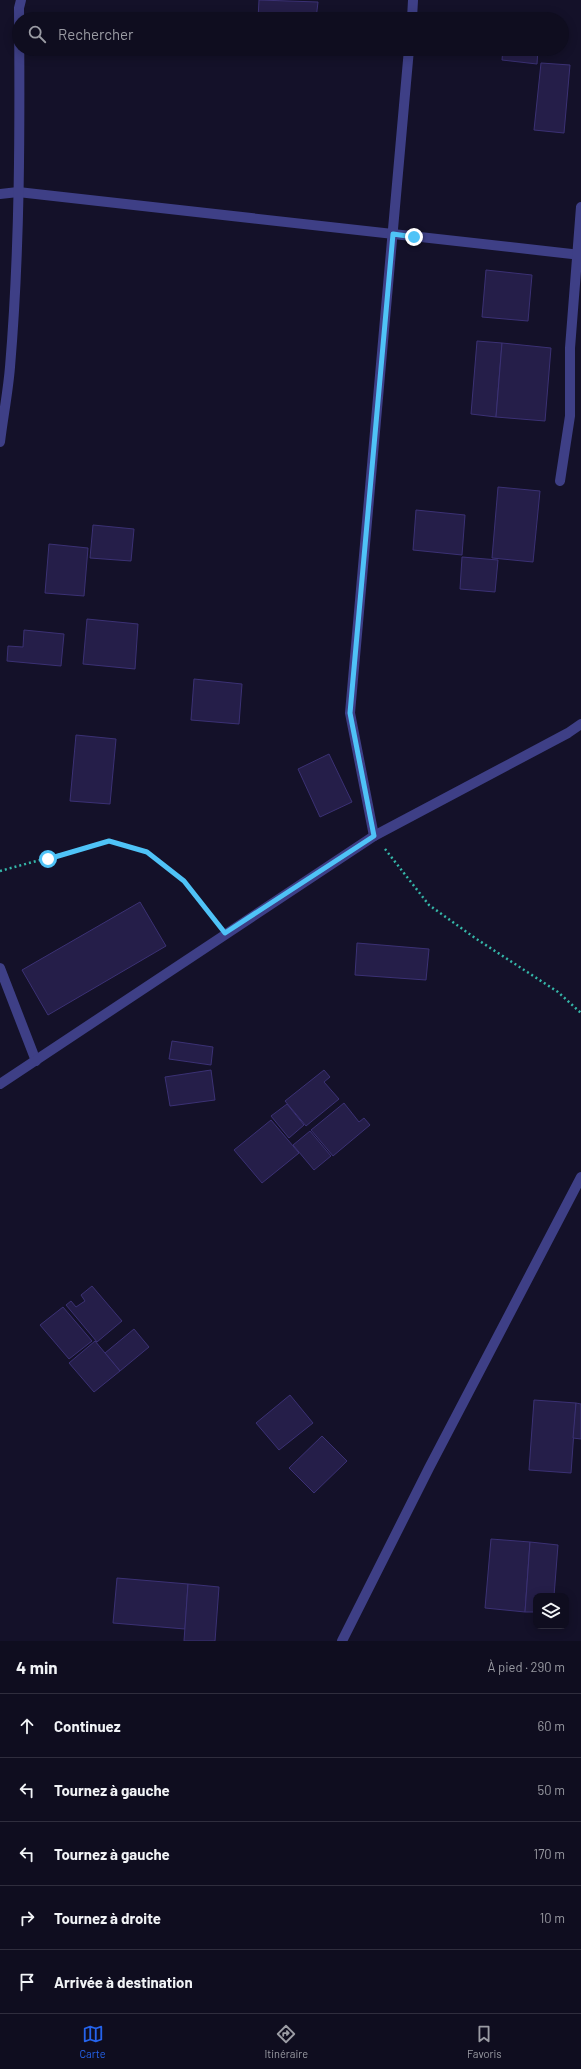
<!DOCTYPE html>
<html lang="fr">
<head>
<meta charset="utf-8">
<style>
	body { margin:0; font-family:Barlow,sans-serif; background:#181628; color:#f1f3f6 }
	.controls { position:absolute; right:12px; bottom:12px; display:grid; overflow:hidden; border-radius:8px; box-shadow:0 2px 10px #0003 }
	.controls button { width:36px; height:36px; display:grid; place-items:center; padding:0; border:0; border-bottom:1px solid #2f2d3d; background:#0f0d1f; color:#f1f3f6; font:20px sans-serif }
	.stop { position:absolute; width:12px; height:12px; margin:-9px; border:3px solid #4fc3f7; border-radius:50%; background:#fff }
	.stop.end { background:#4fc3f7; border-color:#fff; box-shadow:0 1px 4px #0008 }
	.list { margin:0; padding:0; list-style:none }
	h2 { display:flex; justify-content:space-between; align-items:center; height:52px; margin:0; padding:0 16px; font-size:17px }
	h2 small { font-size:13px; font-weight:400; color:#9b9ca4 }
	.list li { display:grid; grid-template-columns:26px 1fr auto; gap:12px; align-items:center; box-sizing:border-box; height:64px; padding:0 16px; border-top:1px solid #2f2d3d }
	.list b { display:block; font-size:15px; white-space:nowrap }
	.list em { font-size:13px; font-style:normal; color:#9b9ca4 }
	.icon { flex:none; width:22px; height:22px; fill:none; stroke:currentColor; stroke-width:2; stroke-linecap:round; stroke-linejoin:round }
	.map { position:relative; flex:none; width:581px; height:1641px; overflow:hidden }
	.search { position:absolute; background:#0f0d1f; box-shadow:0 2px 10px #0003; left:12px; right:12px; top:12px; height:44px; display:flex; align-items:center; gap:10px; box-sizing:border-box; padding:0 14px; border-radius:22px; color:#9b9ca4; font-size:15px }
	.sheet { height:372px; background:#0f0d1f }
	nav { display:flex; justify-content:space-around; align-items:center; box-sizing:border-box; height:56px; border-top:1px solid #2f2d3d; background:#0f0d1f; font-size:11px; color:#9b9ca4 }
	nav a { display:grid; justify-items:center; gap:2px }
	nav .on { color:#2563eb }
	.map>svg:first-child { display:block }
	.building { fill:#251e49; stroke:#3b3174 }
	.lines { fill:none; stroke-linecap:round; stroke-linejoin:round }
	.path { stroke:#35b7a9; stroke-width:2.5; stroke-dasharray:2 3; stroke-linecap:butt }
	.street { stroke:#3e3f86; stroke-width:10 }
	.route { stroke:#4fc3f7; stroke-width:5 }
</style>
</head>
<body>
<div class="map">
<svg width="581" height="1641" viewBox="0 0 581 1641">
	<rect width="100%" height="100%" fill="#141129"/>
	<g class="building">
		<path d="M259,0L318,2L316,19H258Z"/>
		<path d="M503,49H538L537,64L502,60Z"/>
		<path d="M541,63L570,65L564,133L534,130Z"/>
		<path d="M486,270L532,275L528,321L482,317Z"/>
		<path d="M477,341L502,343L496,417L471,414Z"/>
		<path d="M502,343L551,348L545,421L496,417Z"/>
		<path d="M498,487L540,491L533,562L492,558Z"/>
		<path d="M416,510L465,515L462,555L413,550Z"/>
		<path d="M93,525L134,529L131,561L90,558Z"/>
		<path d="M49,544L88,548L84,596L45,593Z"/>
		<path d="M462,557L498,560L495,592L460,589Z"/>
		<path d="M87,619L138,624L135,669L83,664Z"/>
		<path d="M24,630L64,634L61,666L7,661L8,646L23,647Z"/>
		<path d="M194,679L242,684L239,724L191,720Z"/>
		<path d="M76,735L116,739L110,804L70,801Z"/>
		<path d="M329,754L352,802L320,817L298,769Z"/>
		<path d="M140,902L166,946L48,1015L22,970Z"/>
		<path d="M357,943L429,949L426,980L355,975Z"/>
		<path d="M172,1041L213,1047L211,1065L169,1059Z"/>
		<path d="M211,1070L215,1100L170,1106L165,1077Z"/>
		<path d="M324,1070L330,1077L324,1082L339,1099L306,1126L285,1101Z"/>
		<path d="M344,1103L359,1122L364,1118L370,1125L333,1156L311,1130Z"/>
		<path d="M287,1104L304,1125L289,1138L271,1116Z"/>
		<path d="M271,1120L299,1153L262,1183L234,1150Z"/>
		<path d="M310,1131L331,1156L314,1170L293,1145Z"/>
		<path d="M92,1286L122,1321L97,1342L66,1305L71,1301L76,1307L85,1301L81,1295Z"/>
		<path d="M63,1307L92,1341L69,1359L40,1325Z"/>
		<path d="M134,1329L149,1347L120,1371L105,1353Z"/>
		<path d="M95,1341L120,1371L94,1392L69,1363Z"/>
		<path d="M290,1395L313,1423L279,1450L256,1423Z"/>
		<path d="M534,1400L576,1403L571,1473L529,1470Z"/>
		<path d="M576,1403L581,1404V1439L573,1438Z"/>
		<path d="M322,1436L347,1461L314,1493L289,1468Z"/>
		<path d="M491,1539L530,1542L525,1612L485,1608Z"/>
		<path d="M530,1542L558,1545L554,1596H536V1612H525Z"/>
		<path d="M117,1578L188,1584L185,1629L113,1623Z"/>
		<path d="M188,1584L219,1587L215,1641H184Z"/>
	</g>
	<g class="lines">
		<g class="path">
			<path d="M385,849L429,905L475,938L558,992L581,1013"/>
			<path d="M0,871L109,841L147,851L184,881L216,922"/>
		</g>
		<g class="street">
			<path d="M412,19L413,0"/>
			<path d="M0,194L18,192L581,255"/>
			<path d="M0,442C3,417 8,392 10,367C20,248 20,128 19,8L21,0"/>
			<path d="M560,481L570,416V348L581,207"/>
			<path d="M374,836L350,713L409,49"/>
			<path d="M0,968L36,1061"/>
			<path d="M0,1084L374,836L568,733L581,724"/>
			<path d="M342,1641L429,1468L581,1177"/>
		</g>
	</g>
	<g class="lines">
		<path class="route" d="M48,859L109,841L147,852L184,881L225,933L374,836L350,713L393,234L414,237"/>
	</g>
</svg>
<div class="controls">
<button><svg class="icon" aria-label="layers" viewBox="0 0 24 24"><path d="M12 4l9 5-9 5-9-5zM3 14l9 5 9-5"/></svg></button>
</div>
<div class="stop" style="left:48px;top:859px"></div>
<div class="stop end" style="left:414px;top:237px"></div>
<div class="search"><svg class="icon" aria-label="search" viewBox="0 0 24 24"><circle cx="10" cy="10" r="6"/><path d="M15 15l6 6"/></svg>Rechercher</div>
</div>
<section class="sheet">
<h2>4 min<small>À pied · 290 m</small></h2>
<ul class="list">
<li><svg class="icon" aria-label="ahead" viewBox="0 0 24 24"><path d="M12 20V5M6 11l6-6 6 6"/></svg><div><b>Continuez</b></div><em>60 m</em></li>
<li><svg class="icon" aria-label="left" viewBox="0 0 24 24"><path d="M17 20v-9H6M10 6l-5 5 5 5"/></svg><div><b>Tournez à gauche</b></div><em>50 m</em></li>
<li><svg class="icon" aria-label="left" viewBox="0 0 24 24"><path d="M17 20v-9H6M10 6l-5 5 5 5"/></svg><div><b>Tournez à gauche</b></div><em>170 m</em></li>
<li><svg class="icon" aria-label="right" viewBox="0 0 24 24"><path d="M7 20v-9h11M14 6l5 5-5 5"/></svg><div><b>Tournez à droite</b></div><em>10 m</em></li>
<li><svg class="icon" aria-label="arrive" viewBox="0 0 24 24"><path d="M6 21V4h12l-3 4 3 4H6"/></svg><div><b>Arrivée à destination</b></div></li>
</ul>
</section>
<nav>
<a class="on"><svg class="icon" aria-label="map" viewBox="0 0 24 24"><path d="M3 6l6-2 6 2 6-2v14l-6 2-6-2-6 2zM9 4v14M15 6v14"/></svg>Carte</a>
<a><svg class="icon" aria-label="directions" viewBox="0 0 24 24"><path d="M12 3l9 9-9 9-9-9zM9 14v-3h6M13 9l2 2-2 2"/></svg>Itinéraire</a>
<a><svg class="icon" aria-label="saved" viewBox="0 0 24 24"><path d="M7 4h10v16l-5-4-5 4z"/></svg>Favoris</a>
</nav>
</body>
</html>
